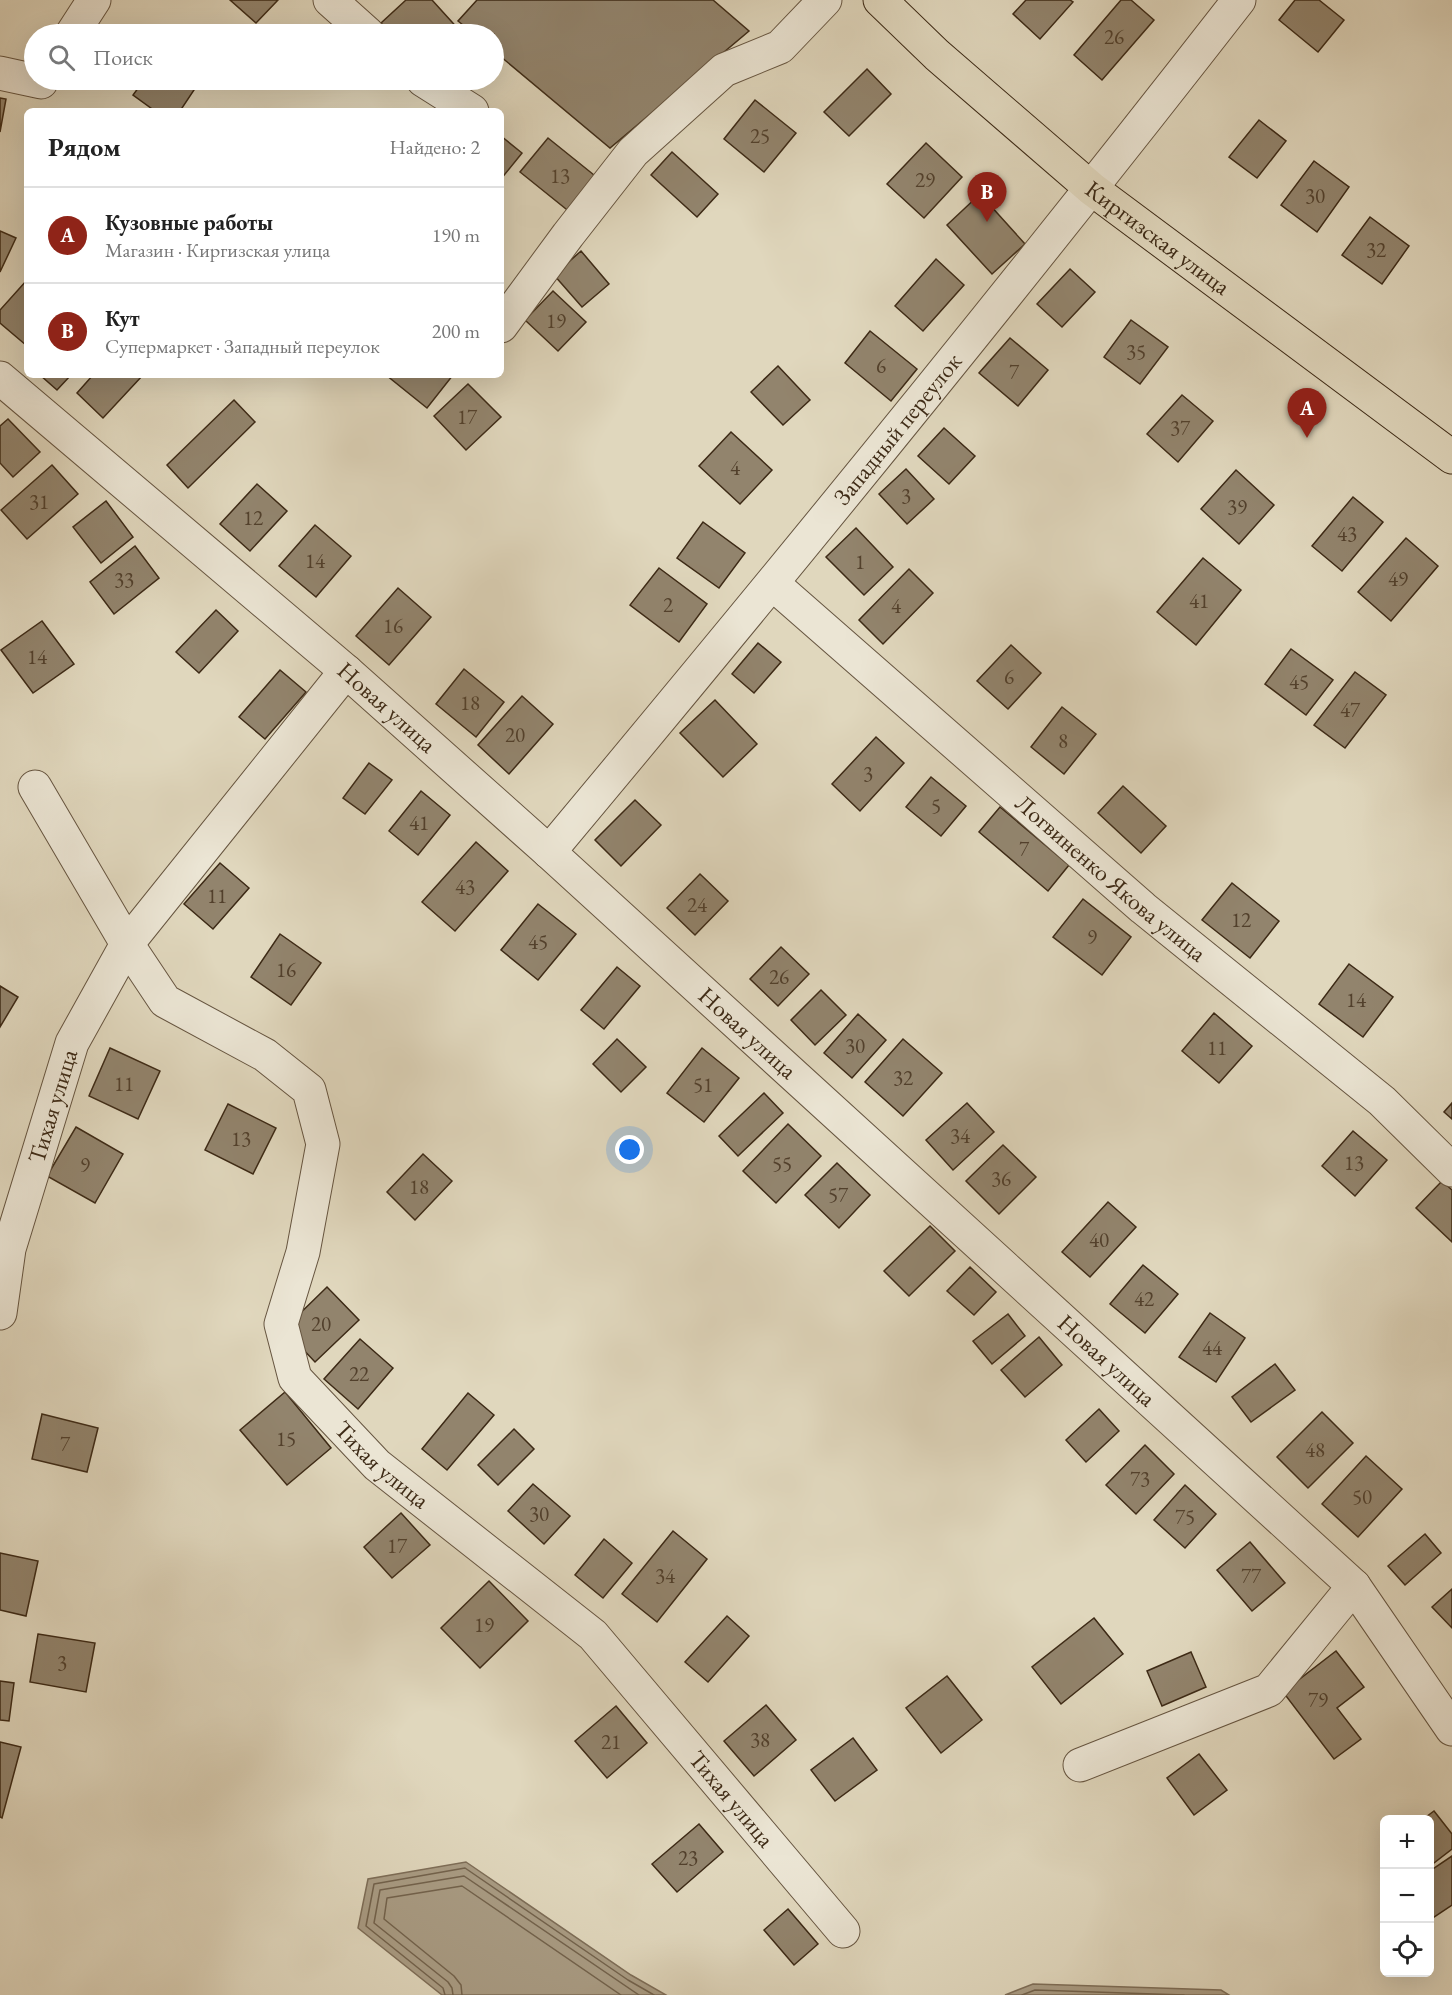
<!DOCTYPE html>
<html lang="ru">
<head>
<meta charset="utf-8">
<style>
	body { margin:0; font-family:"EB Garamond",serif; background:#f6f6f6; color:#222 }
	.controls { position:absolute; right:18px; bottom:18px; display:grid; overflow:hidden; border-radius:9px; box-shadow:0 6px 24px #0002 }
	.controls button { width:54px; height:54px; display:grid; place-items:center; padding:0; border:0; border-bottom:2px solid #e0e0e0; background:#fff; color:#222; font:30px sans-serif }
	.you { position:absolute; left:630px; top:1150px; width:21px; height:21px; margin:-15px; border:4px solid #fff; border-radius:50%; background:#1a73e8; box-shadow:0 0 0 9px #1a73e833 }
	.badge { display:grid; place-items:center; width:39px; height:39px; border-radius:50%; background:#8f2418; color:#fff; font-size:20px; font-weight:700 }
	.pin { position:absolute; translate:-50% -50px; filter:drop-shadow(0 2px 3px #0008) }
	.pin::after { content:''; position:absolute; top:32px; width:21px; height:18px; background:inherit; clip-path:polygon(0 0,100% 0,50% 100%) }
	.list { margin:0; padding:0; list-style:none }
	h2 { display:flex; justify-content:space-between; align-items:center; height:78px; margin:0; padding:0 24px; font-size:26px }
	h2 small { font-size:20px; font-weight:400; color:#767676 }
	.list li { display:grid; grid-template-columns:39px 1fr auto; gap:18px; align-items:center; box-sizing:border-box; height:96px; padding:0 24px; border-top:2px solid #e0e0e0 }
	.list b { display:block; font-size:22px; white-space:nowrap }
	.list p { margin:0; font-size:20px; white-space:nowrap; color:#767676 }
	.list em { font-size:20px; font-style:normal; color:#767676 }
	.icon { flex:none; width:33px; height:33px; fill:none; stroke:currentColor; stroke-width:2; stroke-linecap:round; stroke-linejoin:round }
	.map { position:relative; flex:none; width:1452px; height:1995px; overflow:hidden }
	.search { position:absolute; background:#fff; box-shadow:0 6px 24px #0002; left:24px; top:24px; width:480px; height:66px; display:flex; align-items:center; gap:15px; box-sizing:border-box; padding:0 21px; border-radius:33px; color:#767676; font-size:22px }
	.panel { position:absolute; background:#fff; box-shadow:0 6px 24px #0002; left:24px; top:108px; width:480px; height:270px; border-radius:9px }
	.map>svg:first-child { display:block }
	.water { fill:#a99c84; stroke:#7e6e58; stroke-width:1.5 }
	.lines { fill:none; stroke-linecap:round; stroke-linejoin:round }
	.shore { stroke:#73634d; stroke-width:1.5 }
	.building { fill:#92846d; stroke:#3d2a16; stroke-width:1.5 }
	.minor-casing { stroke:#665540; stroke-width:35 }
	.major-casing { stroke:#3d2a16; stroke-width:35 }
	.minor { stroke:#ebe5d4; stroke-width:33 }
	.major { stroke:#e0d7bd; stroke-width:33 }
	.labels { text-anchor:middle; stroke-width:6; stroke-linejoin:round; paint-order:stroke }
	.number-label { font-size:21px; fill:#52402c }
	.street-label { font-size:24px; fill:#3d2a16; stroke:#ebe5d4 }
</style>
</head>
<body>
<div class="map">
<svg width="1452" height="1995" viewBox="0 0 1452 1995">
	<rect width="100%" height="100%" fill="#e0d7bd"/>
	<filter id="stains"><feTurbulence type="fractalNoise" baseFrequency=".00333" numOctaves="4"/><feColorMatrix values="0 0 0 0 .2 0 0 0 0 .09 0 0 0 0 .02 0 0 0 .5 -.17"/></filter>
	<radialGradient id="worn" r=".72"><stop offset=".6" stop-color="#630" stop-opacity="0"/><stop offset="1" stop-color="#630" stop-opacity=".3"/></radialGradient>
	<g class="water">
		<path d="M466,1862L631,1975L666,1995H442L358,1928L368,1879Z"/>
		<path d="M1033,1984L1221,1990L1229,1995H1005Z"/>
	</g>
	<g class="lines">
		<g class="shore">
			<path d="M445,1995L443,1988L366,1926L374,1884L465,1868L628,1980L654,1995"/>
			<path d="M453,1995L452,1988L448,1982L374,1923L380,1890L464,1876L639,1995"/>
			<path d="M462,1995L461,1985L454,1976L384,1919L387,1898L462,1886L621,1995"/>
			<path d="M1022,1995L1035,1990L1184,1995"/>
		</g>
	</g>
	<g class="building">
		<path d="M230,0H278L256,23Z"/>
		<path d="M406,0H432L461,32L459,34H391L381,23Z"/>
		<path d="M477,0H713L749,31L610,148L494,51V34H474L458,21Z"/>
		<path d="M1026,0H1070L1073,2L1040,39L1013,14Z"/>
		<path d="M1121,0H1131L1154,20L1102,80L1074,55Z"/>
		<path d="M1295,0H1319L1344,20L1318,52L1279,20Z"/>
		<path d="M867,69L891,94L849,136L824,112Z"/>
		<path d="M144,80H185L196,87L180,111H155L133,95Z"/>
		<path d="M0,98L6,99L0,132Z"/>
		<path d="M755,100L796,133L764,172L724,139Z"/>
		<path d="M1259,120L1286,141L1257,178L1229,157Z"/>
		<path d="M501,136L522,153L501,179Z"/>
		<path d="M548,138L599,179L571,213L520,172Z"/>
		<path d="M926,143L962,177L924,218L887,184Z"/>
		<path d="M672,152L718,194L697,217L651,175Z"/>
		<path d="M1314,161L1349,187L1317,232L1281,205Z"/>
		<path d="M980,194L1025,244L992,274L947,225Z"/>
		<path d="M1370,217L1409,246L1382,284L1342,255Z"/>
		<path d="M0,231L16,238L0,272Z"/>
		<path d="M581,251L609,284L582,307L554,275Z"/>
		<path d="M936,259L964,285L923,331L895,306Z"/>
		<path d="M1070,269L1095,292L1062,327L1037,304Z"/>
		<path d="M27,280V346L0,323V310Z"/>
		<path d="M553,291L586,322L558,351L525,320Z"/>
		<path d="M1131,320L1168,347L1140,384L1104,357Z"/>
		<path d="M870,331L917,369L891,401L845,363Z"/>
		<path d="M1010,338L1048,370L1018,406L979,373Z"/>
		<path d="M778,366L810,400L783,425L751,392Z"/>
		<path d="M40,375H71L57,390Z"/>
		<path d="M93,375H143L103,418L77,393Z"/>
		<path d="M386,375H453L427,408Z"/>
		<path d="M468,384L501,417L466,450L434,416Z"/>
		<path d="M1182,395L1213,421L1178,462L1147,434Z"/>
		<path d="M234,400L255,422L188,488L167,465Z"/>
		<path d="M8,419L40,452L13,477L0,463V426Z"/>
		<path d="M944,428L975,456L949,484L918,456Z"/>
		<path d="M731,432L772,470L740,504L699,466Z"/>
		<path d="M52,465L78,494L27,539L1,510Z"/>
		<path d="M906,469L934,499L907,524L879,494Z"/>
		<path d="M1236,470L1274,505L1239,544L1201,509Z"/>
		<path d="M257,484L287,511L250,551L220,524Z"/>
		<path d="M1353,497L1383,522L1342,571L1312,546Z"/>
		<path d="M106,501L133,537L101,563L73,527Z"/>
		<path d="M703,522L745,553L719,588L677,558Z"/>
		<path d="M315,525L351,556L316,597L279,566Z"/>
		<path d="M856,528L893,567L864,595L826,557Z"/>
		<path d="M1406,538L1438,566L1391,621L1358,592Z"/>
		<path d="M135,546L159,578L114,614L90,582Z"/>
		<path d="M1203,558L1241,590L1196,645L1157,612Z"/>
		<path d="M659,568L707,604L679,642L630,605Z"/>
		<path d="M909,569L933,593L883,644L859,620Z"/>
		<path d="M398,588L431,617L389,665L356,636Z"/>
		<path d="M216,610L238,631L199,673L176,652Z"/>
		<path d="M42,621L74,664L33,693L1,650Z"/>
		<path d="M758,643L781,662L754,693L732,674Z"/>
		<path d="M1011,645L1041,673L1008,709L977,681Z"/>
		<path d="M1291,649L1333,680L1306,715L1265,684Z"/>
		<path d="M464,669L504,702L476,737L436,704Z"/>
		<path d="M280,670L306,692L265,739L239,717Z"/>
		<path d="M1355,672L1386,695L1345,748L1314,725Z"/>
		<path d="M522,696L553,724L509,774L478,745Z"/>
		<path d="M715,700L757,744L723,777L680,733Z"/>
		<path d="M1062,707L1096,734L1064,774L1031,747Z"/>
		<path d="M876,737L904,763L860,811L832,784Z"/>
		<path d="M369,763L392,780L365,814L343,798Z"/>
		<path d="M931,777L966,806L941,836L906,807Z"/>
		<path d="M1123,786L1166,826L1141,853L1098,813Z"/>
		<path d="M421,791L450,815L418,855L389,831Z"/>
		<path d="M635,800L661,825L621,866L595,840Z"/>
		<path d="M1000,807L1069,865L1048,891L979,832Z"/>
		<path d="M476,842L508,871L455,931L422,902Z"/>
		<path d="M220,863L249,888L213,929L184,904Z"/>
		<path d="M700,874L728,901L695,935L667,908Z"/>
		<path d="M1232,883L1279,921L1250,958L1202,920Z"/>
		<path d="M1083,899L1131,937L1102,975L1053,937Z"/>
		<path d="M538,904L576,934L538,980L501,950Z"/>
		<path d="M280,934L321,963L291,1005L251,977Z"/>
		<path d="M781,947L809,974L778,1006L750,979Z"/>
		<path d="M1349,964L1393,997L1363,1037L1319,1004Z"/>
		<path d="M617,967L640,986L604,1029L581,1010Z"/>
		<path d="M0,986L18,997L0,1027Z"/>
		<path d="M821,990L846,1015L815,1045L791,1020Z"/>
		<path d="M1214,1013L1252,1046L1219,1083L1182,1051Z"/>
		<path d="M858,1014L886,1040L852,1078L824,1053Z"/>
		<path d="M617,1039L646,1067L621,1092L593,1064Z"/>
		<path d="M903,1039L942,1073L903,1116L865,1082Z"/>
		<path d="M110,1048L160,1071L138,1119L89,1096Z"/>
		<path d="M702,1048L739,1078L704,1122L667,1093Z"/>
		<path d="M764,1093L783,1113L738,1156L719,1136Z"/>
		<path d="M967,1103L994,1132L953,1170L926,1140Z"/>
		<path d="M1452,1103V1119L1444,1112Z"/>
		<path d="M228,1104L276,1128L253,1174L205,1150Z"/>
		<path d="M788,1124L821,1156L776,1203L743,1171Z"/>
		<path d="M76,1127L123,1154L95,1203L47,1176Z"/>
		<path d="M1353,1131L1387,1160L1355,1196L1322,1166Z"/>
		<path d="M1003,1145L1036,1177L999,1214L966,1181Z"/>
		<path d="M423,1154L452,1181L415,1220L387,1192Z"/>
		<path d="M837,1163L870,1195L839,1228L805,1195Z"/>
		<path d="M1442,1181L1452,1190V1242L1416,1208Z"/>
		<path d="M1108,1202L1136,1227L1090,1277L1062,1252Z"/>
		<path d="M930,1226L955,1251L909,1296L884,1271Z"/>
		<path d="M1143,1265L1178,1294L1145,1333L1110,1304Z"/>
		<path d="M970,1267L996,1292L974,1315L947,1291Z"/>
		<path d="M327,1287L359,1320L315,1362L284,1329Z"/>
		<path d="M1210,1313L1245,1338L1216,1382L1179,1357Z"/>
		<path d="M1008,1314L1025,1336L992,1364L973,1341Z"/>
		<path d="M1039,1337L1062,1365L1025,1397L1001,1370Z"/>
		<path d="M360,1339L393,1368L358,1409L324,1379Z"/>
		<path d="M1275,1364L1295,1390L1251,1422L1232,1397Z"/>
		<path d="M285,1392L331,1448L287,1485L240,1430Z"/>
		<path d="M468,1393L494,1415L447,1470L422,1449Z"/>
		<path d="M1099,1409L1119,1431L1086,1462L1066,1440Z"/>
		<path d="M1322,1412L1353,1443L1308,1488L1277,1457Z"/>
		<path d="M42,1414L98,1428L87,1472L32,1459Z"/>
		<path d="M514,1429L534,1449L498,1485L478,1465Z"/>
		<path d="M1145,1445L1174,1474L1136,1514L1106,1485Z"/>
		<path d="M1366,1456L1402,1489L1358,1537L1322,1504Z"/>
		<path d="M533,1484L570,1516L544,1544L508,1511Z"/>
		<path d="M1185,1485L1216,1514L1185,1548L1154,1520Z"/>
		<path d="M401,1513L430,1545L392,1578L364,1547Z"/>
		<path d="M673,1531L707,1559L657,1622L622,1594Z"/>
		<path d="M1425,1534L1441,1553L1405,1585L1388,1566Z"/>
		<path d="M604,1539L632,1563L603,1598L575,1575Z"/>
		<path d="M1250,1542L1285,1583L1252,1611L1217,1570Z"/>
		<path d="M0,1553L38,1561L26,1616L0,1610Z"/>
		<path d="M489,1581L528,1621L480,1668L441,1628Z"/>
		<path d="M1452,1589V1628L1432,1607Z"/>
		<path d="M727,1616L749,1636L708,1682L685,1662Z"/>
		<path d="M1094,1618L1123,1654L1061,1704L1032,1667Z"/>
		<path d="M38,1634L95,1643L86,1692L30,1682Z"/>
		<path d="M1336,1651L1364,1687L1337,1708L1361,1739L1334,1759L1283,1692Z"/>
		<path d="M1191,1652L1206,1687L1162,1706L1147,1671Z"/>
		<path d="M947,1676L982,1720L941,1753L906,1708Z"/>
		<path d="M0,1681L14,1683L9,1721L0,1720Z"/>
		<path d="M766,1705L796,1740L754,1776L724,1741Z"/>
		<path d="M616,1706L647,1743L607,1778L575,1741Z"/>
		<path d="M853,1738L877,1770L835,1801L811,1770Z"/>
		<path d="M0,1742L21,1747L2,1818L0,1817Z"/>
		<path d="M1199,1754L1227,1790L1194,1815L1167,1778Z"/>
		<path d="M1434,1811L1452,1834V1849L1430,1866V1820H1422Z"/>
		<path d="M699,1824L723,1852L677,1892L652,1864Z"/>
		<path d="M1452,1856V1905L1431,1919L1430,1871Z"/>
		<path d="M788,1909L818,1944L794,1965L764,1930Z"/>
	</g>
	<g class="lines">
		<g class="minor-casing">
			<g id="minor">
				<path d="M330,0L368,34"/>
				<path d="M72,34L94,0"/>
				<path d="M0,73L41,82L42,80"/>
				<path d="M423,80L472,111"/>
				<path d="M501,326L568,235L633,152L724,70L780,47L825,0"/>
				<path id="s1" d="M0,378L346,671L549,852L1354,1586L1452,1729"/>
				<path id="s2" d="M773,584L1143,908L1382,1101L1452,1170"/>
				<path id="s3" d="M35,787L127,944L165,1001L265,1055L309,1090L323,1144L303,1252L281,1324L295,1378L377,1465L593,1635L843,1931"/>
				<path id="s4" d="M549,852C783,572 1014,289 1239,0"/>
				<path id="s5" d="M0,1313L9,1249L72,1043L127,944L346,671"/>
				<path d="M1080,1765L1269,1690L1354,1586"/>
			</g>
		</g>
		<g class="major-casing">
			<g id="major">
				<path id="s6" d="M880,0L937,55L1092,189L1452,457"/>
			</g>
		</g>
		<use href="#minor" class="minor"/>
		<use href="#major" class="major"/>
	</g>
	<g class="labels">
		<g class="number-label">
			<text x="1114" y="44">26</text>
			<text x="760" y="143">25</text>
			<text x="560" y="183">13</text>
			<text x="925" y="187">29</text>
			<text x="1315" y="203">30</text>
			<text x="1376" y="257">32</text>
			<text x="556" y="328">19</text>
			<text x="1136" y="359">35</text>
			<text x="881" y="373">6</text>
			<text x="1014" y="379">7</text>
			<text x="467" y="424">17</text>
			<text x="1180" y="435">37</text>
			<text x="735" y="475">4</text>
			<text x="906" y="503">3</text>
			<text x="39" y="509">31</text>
			<text x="1237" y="514">39</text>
			<text x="253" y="525">12</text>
			<text x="1347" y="541">43</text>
			<text x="315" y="568">14</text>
			<text x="860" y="569">1</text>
			<text x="1398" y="586">49</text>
			<text x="124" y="587">33</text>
			<text x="1199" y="608">41</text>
			<text x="668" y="612">2</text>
			<text x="896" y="613">4</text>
			<text x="393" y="633">16</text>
			<text x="37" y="664">14</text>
			<text x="1009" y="684">6</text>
			<text x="1299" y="689">45</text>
			<text x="470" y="710">18</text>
			<text x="1350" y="717">47</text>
			<text x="515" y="742">20</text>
			<text x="1063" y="748">8</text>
			<text x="868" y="781">3</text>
			<text x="936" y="813">5</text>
			<text x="419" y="830">41</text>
			<text x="1024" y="856">7</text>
			<text x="465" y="894">43</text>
			<text x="217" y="903">11</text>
			<text x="697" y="912">24</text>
			<text x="1241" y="927">12</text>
			<text x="1092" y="944">9</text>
			<text x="538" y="949">45</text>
			<text x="286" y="977">16</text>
			<text x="779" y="984">26</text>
			<text x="1356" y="1007">14</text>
			<text x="855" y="1053">30</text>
			<text x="1217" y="1055">11</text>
			<text x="903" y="1085">32</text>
			<text x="124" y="1091">11</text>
			<text x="703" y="1092">51</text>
			<text x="960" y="1143">34</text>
			<text x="241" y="1146">13</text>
			<text x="1354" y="1170">13</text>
			<text x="782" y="1171">55</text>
			<text x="85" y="1172">9</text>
			<text x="1001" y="1186">36</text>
			<text x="419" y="1194">18</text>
			<text x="838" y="1202">57</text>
			<text x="1099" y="1247">40</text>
			<text x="1144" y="1306">42</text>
			<text x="321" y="1331">20</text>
			<text x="1212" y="1355">44</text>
			<text x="359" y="1381">22</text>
			<text x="286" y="1446">15</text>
			<text x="65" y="1451">7</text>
			<text x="1315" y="1457">48</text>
			<text x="1140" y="1486">73</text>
			<text x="1362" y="1504">50</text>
			<text x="539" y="1521">30</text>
			<text x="1185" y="1524">75</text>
			<text x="397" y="1553">17</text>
			<text x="665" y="1583">34</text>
			<text x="1251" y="1583">77</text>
			<text x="484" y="1632">19</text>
			<text x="62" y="1670">3</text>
			<text x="1318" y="1707">79</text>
			<text x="760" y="1747">38</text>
			<text x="611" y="1749">21</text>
			<text x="688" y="1865">23</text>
		</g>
		<g class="street-label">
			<text dy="8" stroke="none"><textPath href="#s6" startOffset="366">Киргизская улица</textPath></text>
			<text dy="8" stroke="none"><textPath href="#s4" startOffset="548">Западный переулок</textPath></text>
			<text dy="8" stroke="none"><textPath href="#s1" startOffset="508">Новая улица</textPath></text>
			<text dy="8" stroke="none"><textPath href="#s2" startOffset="448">Логвиненко Якова улица</textPath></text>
			<text dy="8" stroke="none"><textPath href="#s1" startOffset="994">Новая улица</textPath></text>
			<text dy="8" stroke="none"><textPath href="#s5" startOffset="214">Тихая улица</textPath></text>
			<text dy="8" stroke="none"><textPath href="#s1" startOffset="1480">Новая улица</textPath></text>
			<text dy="8" stroke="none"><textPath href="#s3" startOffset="840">Тихая улица</textPath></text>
			<text dy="8" stroke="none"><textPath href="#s3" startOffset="1326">Тихая улица</textPath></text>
		</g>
	</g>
	<rect width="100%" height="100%" filter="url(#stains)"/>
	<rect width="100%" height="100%" fill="url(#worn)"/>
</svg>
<div class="controls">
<button>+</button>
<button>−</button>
<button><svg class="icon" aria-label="locate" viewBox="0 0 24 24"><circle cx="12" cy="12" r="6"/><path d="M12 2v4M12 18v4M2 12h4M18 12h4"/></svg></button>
</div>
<div class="you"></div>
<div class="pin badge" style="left:1307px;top:438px">A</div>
<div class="pin badge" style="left:987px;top:222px">B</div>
<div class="search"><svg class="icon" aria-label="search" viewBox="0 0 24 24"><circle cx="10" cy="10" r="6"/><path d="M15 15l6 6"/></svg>Поиск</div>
<section class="panel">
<h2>Рядом<small>Найдено: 2</small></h2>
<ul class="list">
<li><span class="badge">A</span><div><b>Кузовные работы</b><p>Магазин · Киргизская улица</p></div><em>190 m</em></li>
<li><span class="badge">B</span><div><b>Кут</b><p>Супермаркет · Западный переулок</p></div><em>200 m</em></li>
</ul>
</section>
</div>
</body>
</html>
